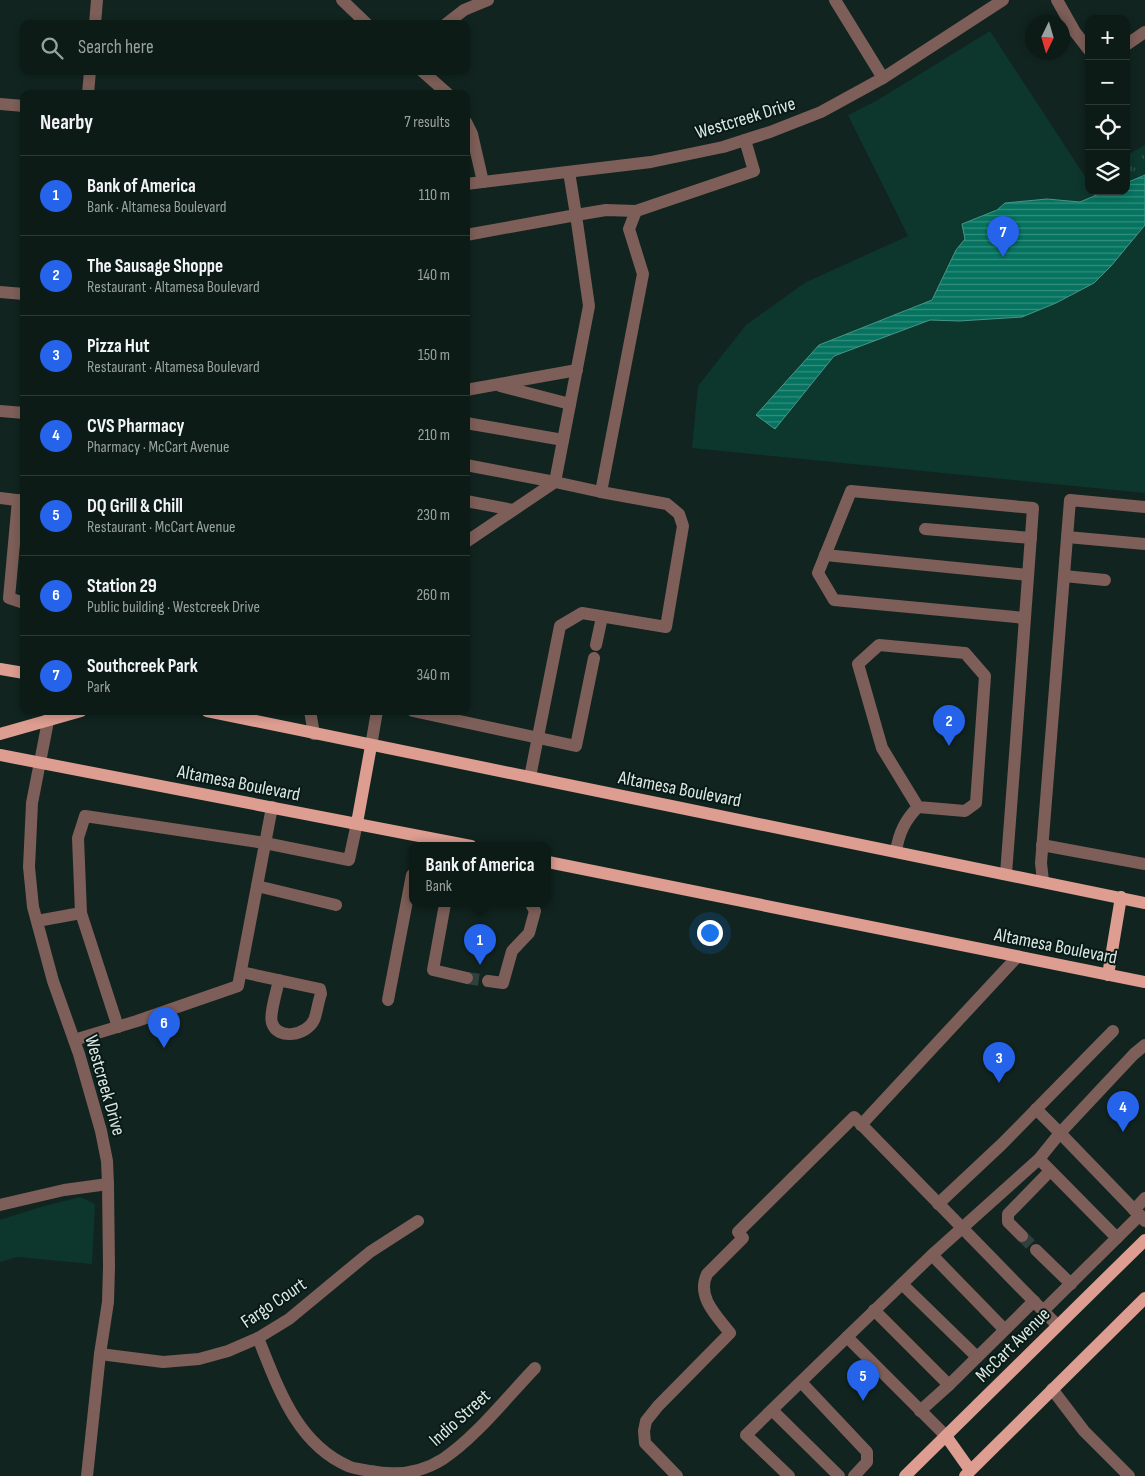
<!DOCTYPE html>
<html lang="en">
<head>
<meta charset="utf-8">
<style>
	body { margin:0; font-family:"Sofia Sans Condensed",sans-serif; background:#162420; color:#f1f3f6 }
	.controls { position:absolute; right:15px; top:15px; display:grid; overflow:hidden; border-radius:10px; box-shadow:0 2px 8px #0003 }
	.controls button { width:45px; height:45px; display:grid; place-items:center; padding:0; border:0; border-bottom:1px solid #2d3936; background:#0d1b17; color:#f1f3f6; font:25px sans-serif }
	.compass { position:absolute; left:1025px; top:15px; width:45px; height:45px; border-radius:50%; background:#0d1b17; box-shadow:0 2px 8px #0003; rotate:185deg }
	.you { position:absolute; left:709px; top:932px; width:18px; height:18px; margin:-12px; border:4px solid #fff; border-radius:50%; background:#1a73e8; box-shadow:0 0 0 8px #1a73e833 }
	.badge { display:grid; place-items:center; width:32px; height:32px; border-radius:50%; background:#2563eb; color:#fff; font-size:16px; font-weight:700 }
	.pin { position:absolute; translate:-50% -41px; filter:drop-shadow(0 1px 2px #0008) }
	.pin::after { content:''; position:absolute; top:26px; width:18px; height:15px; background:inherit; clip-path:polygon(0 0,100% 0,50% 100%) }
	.popup { position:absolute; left:409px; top:842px; width:142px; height:65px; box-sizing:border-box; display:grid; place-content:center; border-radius:10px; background:#0d1b17; filter:drop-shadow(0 1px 4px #0005); font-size:16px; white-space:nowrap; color:#9aa1a1 }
	.popup b { font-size:19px; color:#f1f3f6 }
	.popup::after { content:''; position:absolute; left:50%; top:100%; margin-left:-10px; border:10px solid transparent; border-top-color:#0d1b17 }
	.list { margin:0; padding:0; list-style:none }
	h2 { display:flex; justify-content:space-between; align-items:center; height:65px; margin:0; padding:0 20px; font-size:21px }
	h2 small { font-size:16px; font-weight:400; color:#9aa1a1 }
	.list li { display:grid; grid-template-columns:32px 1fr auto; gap:15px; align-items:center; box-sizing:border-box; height:80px; padding:0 20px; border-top:1px solid #2d3936 }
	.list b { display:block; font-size:19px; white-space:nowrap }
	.list p { margin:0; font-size:16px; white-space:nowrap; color:#9aa1a1 }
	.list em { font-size:16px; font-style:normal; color:#9aa1a1 }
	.icon { flex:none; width:28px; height:28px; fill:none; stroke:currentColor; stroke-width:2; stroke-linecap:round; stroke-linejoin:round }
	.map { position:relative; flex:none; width:1145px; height:1476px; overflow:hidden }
	.search { position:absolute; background:#0d1b17; box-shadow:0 2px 8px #0003; left:20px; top:20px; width:450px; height:55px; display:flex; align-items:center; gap:12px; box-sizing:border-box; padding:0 18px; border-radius:10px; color:#9aa1a1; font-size:19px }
	.panel { position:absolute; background:#0d1b17; box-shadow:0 2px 8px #0003; left:20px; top:90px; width:450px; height:625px; border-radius:10px }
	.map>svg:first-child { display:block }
	.grass { fill:url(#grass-tufts) }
	.park { fill:#0d362d }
	.water { fill:url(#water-rules); stroke:#469687 }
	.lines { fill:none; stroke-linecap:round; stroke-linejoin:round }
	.minor-tunnel { stroke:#30413d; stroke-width:12; stroke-dasharray:12 6; stroke-linecap:butt }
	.minor { stroke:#7d5e58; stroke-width:12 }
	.major { stroke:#dd9d91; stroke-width:12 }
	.labels { text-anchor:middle; stroke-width:4; stroke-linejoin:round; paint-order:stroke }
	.street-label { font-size:19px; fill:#dde8e4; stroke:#081a16 }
</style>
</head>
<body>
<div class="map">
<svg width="1145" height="1476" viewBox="0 0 1145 1476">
	<defs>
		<pattern id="grass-tufts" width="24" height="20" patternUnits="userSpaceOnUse" patternTransform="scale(1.25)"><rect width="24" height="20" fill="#0d362d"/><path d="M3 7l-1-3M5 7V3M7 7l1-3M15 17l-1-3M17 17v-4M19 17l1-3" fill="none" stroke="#30534b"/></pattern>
		<pattern id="water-rules" width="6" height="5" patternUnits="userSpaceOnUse" patternTransform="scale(1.25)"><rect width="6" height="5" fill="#05735f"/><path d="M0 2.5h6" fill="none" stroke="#358e7d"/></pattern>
	</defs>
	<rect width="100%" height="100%" fill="#11241f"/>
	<path class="grass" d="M1145,145V195L1126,173V156Z"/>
	<g class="park">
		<path d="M990,31L1086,178L1089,177V191H1126V173L1145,195V493L692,448L698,386L746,325L806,282L908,236L848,115L876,101Z"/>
		<path d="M80,1197L95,1204L92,1264L17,1257L0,1262V1220L37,1208Z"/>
	</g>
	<path class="water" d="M1145,175V225L1111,266L1094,283L1056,303L1022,317L959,321L930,320L834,356L775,429L756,415L819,345L932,300L956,250L965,239L962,224L997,210L1005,203L1047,199L1080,202L1106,191H1126V183Z"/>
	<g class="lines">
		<g class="minor-tunnel">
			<path d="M467,978L488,981"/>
			<path d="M1022,1236L1036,1250"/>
		</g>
		<g class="minor">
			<path d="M342,0L367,24"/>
			<path d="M835,0L883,78"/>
			<path d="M1057,0L1075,32L1089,50"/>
			<path d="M95,24L97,0"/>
			<path d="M446,24L464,10L488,0"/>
			<path d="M1126,45L1145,32"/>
			<path d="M422,71L448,94"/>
			<path d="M88,94L90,71"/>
			<path d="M0,104L24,106"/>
			<path d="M466,122L472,134L483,182"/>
			<path d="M466,184L651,162L723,147L770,132L821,112L883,78L1003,0"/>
			<path d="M466,235L576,215L569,172"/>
			<path d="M0,292L24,294"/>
			<path d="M500,386L570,404"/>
			<path d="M466,390L577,370"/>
			<path d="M0,411L24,413"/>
			<path d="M466,423L563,440"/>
			<path d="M466,465L555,482L589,306L576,215L606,210L636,211L754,171L745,140"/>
			<path d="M0,498L24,501"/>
			<path d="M18,500L9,598L24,603"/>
			<path d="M466,501L513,510"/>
			<path d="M925,529L1031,538"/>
			<path d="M1067,537L1145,544"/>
			<path d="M466,542L555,482L601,492"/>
			<path d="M825,555L1028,575"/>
			<path d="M1064,576L1105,580"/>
			<path d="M596,645L602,617"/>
			<path d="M50,711L32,803L29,867L33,907L53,981L79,1054L101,1131L107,1161L108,1184L109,1267L108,1302L100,1354L87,1476"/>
			<path d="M310,711L314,734"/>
			<path d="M413,711L576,746L594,658"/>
			<path d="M371,746L377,711"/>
			<path d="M530,777L560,626L582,613L666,627L683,526L679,514L667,504L601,492L643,274L629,229L636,211"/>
			<path d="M1042,845L1145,864"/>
			<path d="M896,851C899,833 905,820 918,807L965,811L976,803L985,676L965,653L879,645L858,664L882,748L918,807"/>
			<path d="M1006,874C1015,752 1025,630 1033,508L851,491L818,573L834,600L1025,618"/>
			<path d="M1043,881L1041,863L1070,500L1145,507"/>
			<path d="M257,886L336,905"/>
			<path d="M445,904L433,970L467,978"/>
			<path d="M37,921L81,913"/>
			<path d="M241,972L320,989L321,994C318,1002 317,1013 314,1020C307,1035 278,1041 272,1023C269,1015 277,990 279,980"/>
			<path d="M488,981L503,983L512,951L529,933L535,911L531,904"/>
			<path d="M388,1000L412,875"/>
			<path d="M118,1027L81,913L78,838L85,816L265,843L349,860L357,823"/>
			<path d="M74,1040L137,1021L238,986L272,807"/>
			<path d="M1036,1109L1060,1133L1134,1054L1145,1045"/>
			<path d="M861,1125L1018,956"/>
			<path d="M1039,1159L1117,1238"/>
			<path d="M938,1204L1002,1144L1113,1031"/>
			<path d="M0,1205L64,1190L108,1184"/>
			<path d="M1134,1210L1145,1198"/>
			<path d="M1022,1236L1008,1222V1214L1050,1171"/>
			<path d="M1036,1250L1071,1284"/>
			<path d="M932,1255L1004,1329"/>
			<path d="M902,1284L977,1357"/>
			<path d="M874,1310L949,1385"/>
			<path d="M1043,1311L1140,1215"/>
			<path d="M258,1338C278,1387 296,1443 348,1466C354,1469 362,1469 370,1471C395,1476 421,1473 443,1459C476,1437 507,1397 535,1368"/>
			<path d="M100,1354L163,1362L199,1359L228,1351L258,1338L289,1319L370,1252L418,1221"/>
			<path d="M801,1382L867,1452V1462L854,1476"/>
			<path d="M1052,1389L1084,1431L1129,1476"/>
			<path d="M772,1410L839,1476"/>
			<path d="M920,1411L949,1385L1034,1301"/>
			<path d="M946,1436L847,1337L932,1255L1039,1159L1060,1133L1145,1221"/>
			<path d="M677,1476L645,1443L644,1431L646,1421L658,1406L730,1333C717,1316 696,1297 707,1274L743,1238L738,1232L854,1117L1057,1325"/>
			<path d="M789,1476L746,1435L847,1337"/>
		</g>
		<g class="major">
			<path d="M0,669L24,673"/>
			<path d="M207,711C519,777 833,837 1145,903"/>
			<path d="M0,734L81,711"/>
			<path d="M0,755L471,846"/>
			<path d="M357,823L371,746"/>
			<path d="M548,862L1145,982"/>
			<path d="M1108,975L1121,897"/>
			<path d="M946,1436L970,1470"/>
			<path d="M905,1476L1145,1240"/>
			<path d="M965,1476L1145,1298"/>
		</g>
	</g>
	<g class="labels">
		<g class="street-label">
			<text transform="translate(745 117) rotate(-17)" y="7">Westcreek Drive</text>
			<text transform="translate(239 782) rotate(11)" y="7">Altamesa Boulevard</text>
			<text transform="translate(680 788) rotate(11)" y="7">Altamesa Boulevard</text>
			<text transform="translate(1056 945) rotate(11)" y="7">Altamesa Boulevard</text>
			<text transform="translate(106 1085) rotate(74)" y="7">Westcreek Drive</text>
			<text transform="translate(273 1302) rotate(-34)" y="7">Fargo Court</text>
			<text transform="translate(1012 1344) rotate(-45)" y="7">McCart Avenue</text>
			<text transform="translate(459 1417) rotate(-42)" y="7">Indio Street</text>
		</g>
	</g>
</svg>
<div class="controls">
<button>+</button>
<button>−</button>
<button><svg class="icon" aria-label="locate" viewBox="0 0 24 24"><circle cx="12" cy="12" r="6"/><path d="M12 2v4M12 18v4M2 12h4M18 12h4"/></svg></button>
<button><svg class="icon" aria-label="layers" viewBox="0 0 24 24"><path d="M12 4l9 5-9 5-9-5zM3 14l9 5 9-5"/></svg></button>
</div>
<svg class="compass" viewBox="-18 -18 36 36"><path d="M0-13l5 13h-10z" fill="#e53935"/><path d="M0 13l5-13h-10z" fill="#9aa1a1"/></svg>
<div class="you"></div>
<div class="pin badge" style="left:480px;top:965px">1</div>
<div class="popup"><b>Bank of America</b>Bank</div>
<div class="pin badge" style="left:949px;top:746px">2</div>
<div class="pin badge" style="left:999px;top:1083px">3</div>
<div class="pin badge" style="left:1123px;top:1132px">4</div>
<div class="pin badge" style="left:863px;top:1401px">5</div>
<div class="pin badge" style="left:164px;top:1048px">6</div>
<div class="pin badge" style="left:1003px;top:257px">7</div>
<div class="search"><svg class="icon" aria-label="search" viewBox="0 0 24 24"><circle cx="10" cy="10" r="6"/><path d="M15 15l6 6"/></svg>Search here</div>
<section class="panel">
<h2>Nearby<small>7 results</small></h2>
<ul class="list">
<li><span class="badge">1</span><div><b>Bank of America</b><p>Bank · Altamesa Boulevard</p></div><em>110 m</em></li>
<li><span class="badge">2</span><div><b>The Sausage Shoppe</b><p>Restaurant · Altamesa Boulevard</p></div><em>140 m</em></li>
<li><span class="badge">3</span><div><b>Pizza Hut</b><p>Restaurant · Altamesa Boulevard</p></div><em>150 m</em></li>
<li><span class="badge">4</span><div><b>CVS Pharmacy</b><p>Pharmacy · McCart Avenue</p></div><em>210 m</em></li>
<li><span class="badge">5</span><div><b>DQ Grill &amp; Chill</b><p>Restaurant · McCart Avenue</p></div><em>230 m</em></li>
<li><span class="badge">6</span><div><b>Station 29</b><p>Public building · Westcreek Drive</p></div><em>260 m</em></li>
<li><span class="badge">7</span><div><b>Southcreek Park</b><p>Park</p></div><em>340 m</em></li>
</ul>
</section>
</div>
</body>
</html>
